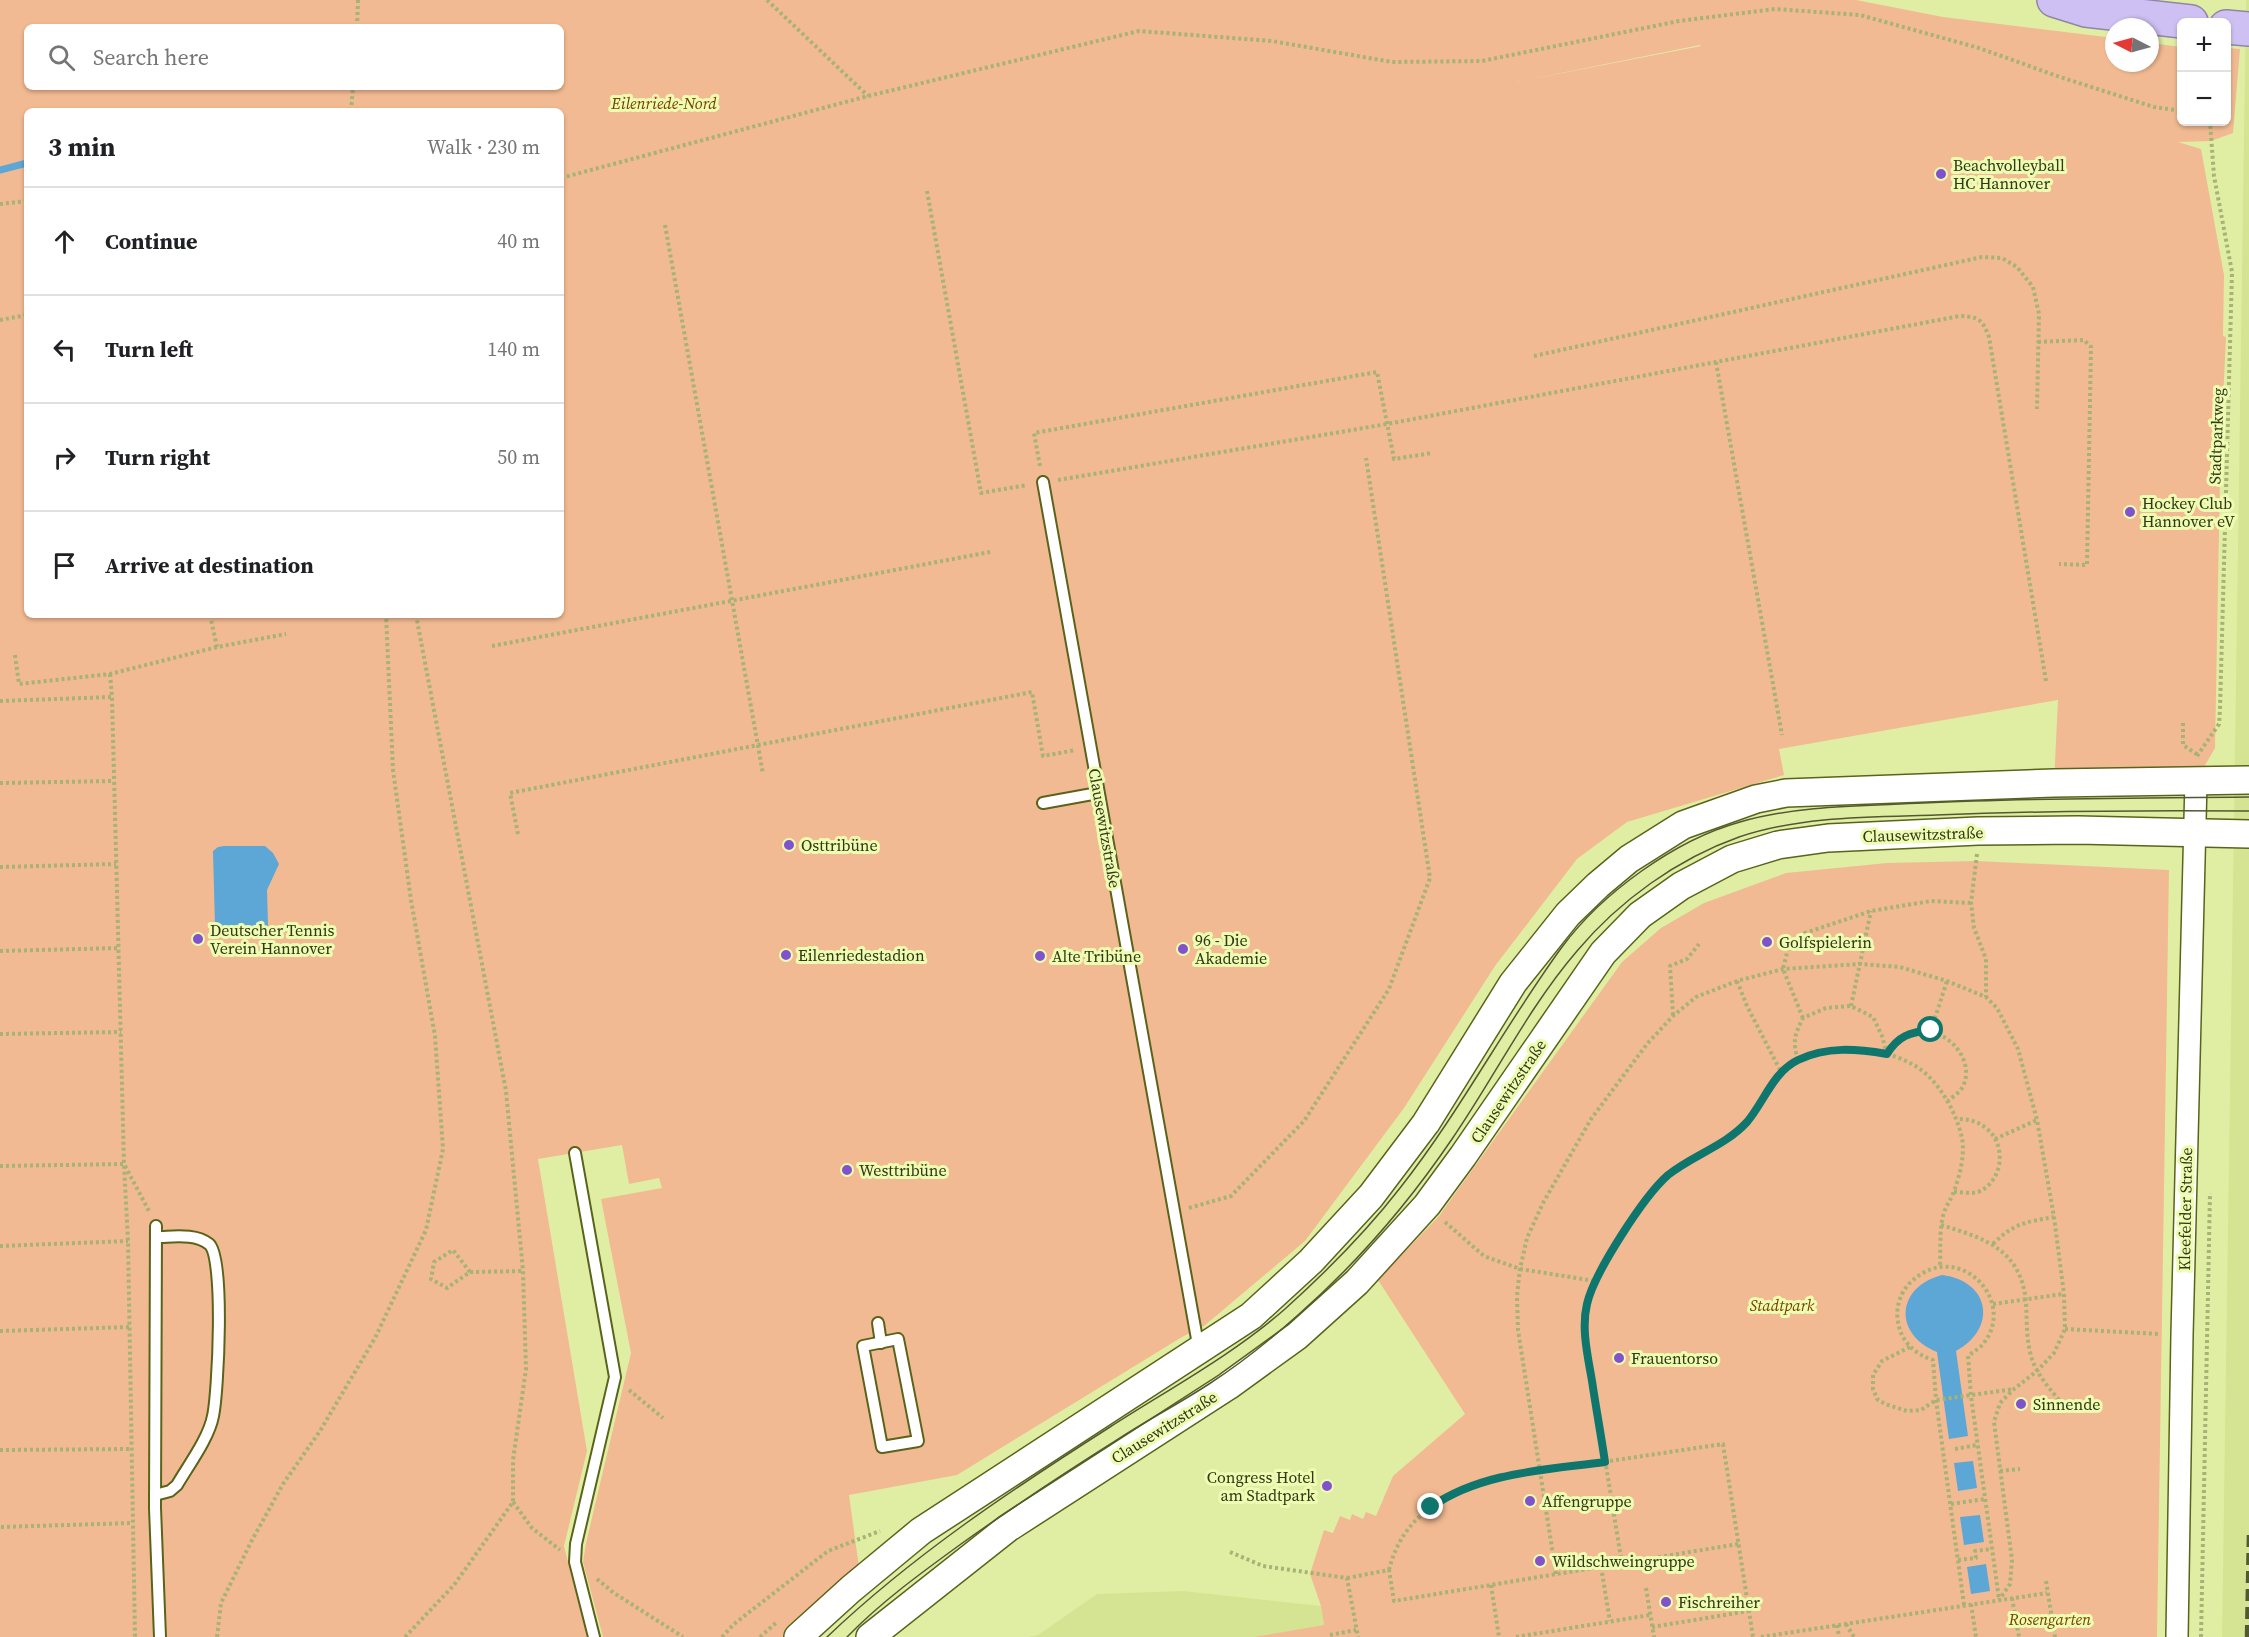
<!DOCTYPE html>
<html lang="en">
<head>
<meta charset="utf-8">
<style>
	body { margin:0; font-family:"Source Serif 4",serif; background:#f2f2f2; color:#202124 }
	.controls { position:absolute; right:18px; top:18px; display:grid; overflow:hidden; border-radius:9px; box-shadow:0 2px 4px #0004 }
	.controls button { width:54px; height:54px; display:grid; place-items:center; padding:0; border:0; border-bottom:2px solid #e0e0e0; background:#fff; color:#202124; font:30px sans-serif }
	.compass { position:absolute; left:2105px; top:18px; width:54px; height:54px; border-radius:50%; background:#fff; box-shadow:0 2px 4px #0004; rotate:276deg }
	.stop { position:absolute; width:18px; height:18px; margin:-14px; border:4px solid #0f766e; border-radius:50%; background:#fff }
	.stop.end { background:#0f766e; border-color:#fff; box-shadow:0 2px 6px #0008 }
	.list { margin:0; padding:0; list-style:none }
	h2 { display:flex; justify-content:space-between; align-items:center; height:78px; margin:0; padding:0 24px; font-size:26px }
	h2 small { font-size:20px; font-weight:400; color:#757577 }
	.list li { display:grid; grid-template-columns:39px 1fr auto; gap:18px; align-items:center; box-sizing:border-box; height:108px; padding:0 24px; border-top:2px solid #e0e0e0 }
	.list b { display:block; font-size:22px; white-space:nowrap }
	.list em { font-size:20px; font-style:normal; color:#757577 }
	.icon { flex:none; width:33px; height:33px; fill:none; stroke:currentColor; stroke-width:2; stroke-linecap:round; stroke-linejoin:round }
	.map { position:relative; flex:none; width:2249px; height:1637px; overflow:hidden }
	.search { position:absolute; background:#fff; box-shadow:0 2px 4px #0004; left:24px; top:24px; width:540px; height:66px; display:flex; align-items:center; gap:15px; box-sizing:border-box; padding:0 21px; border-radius:9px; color:#757577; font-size:22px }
	.panel { position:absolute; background:#fff; box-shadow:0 2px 4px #0004; left:24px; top:108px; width:540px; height:510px; border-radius:9px }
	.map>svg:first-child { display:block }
	.built { fill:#d5e492 }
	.green { fill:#f2ba92; fill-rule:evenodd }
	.water { fill:#5ca7d5 }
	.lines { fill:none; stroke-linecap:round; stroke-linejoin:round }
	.stream { stroke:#5ca7d5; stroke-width:7 }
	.service-casing { stroke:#596319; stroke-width:14 }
	.minor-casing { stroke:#596319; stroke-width:24 }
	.tertiary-casing { stroke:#596319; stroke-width:30 }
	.trunk-casing { stroke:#9086a5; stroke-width:36 }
	.path { stroke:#a7b276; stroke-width:4; stroke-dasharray:3 3; stroke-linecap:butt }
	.service { stroke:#fff; stroke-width:10 }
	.minor { stroke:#fff; stroke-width:21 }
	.tertiary { stroke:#fff; stroke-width:27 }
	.trunk { stroke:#cfc0f3; stroke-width:33 }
	.tram { stroke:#525832; stroke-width:1.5 }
	.rail { stroke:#525832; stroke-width:4.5; stroke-dasharray:12 6; stroke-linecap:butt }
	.route { stroke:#0f766e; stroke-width:8 }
	.poi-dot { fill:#8053cc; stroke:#edfcb1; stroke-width:2 }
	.labels { text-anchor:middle; stroke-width:6; stroke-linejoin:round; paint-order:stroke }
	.park-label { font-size:16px; font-style:italic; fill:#793e00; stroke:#edfcb1 }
	.poi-label { font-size:16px; fill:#323719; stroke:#edfcb1; text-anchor:start }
	.street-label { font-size:16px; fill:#323719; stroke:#edfcb1 }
</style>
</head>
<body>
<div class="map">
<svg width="2249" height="1637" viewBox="0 0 2249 1637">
	<rect width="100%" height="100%" fill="#e0eea4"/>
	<g class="built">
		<path d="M2246,0H2249V1637H2222Z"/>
		<path d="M1183,1591L1321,1606L1326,1637H1028L1038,1635L1097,1594Z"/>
	</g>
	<g class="green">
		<path d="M0,0H1856L1943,17L2114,38V63H2150V43L2181,47L2182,122H2226L2227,48L2240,49L2233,133L2211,141L2178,142L2201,149L2224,275L2223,336L2226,337L2223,400L2221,401V416H2223L2220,477L2215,748L2196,781L2054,783L2058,700L1779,749L1784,775L1627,822L1577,859L1495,966L1404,1108L1305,1241L1204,1326L1182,1337L957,1475L849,1495L859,1567L782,1637H603L583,1562L586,1543L631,1353L601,1199L662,1188L659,1178L629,1184L622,1145L538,1159L587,1451L564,1546L587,1637H0ZM27,27H561V87H27ZM1700,45L1701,46L1516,82ZM27,111H561V615H27Z"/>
		<path d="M1976,861L2169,870L2157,1637H1254L1324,1625L1321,1606L1310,1574L1324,1530L1333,1533L1340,1516L1350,1520L1352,1514L1363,1519L1366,1512L1376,1516L1393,1476L1465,1414L1378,1280L1439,1216L1622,962L1661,928L1704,903L1786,873L1887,863Z"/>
	</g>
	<g class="water">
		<path d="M224,846H265L273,853L279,864L267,890L268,925L267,929L263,933L225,934L220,933L215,926L213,851L218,847Z"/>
		<path d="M1942,1275C1990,1281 1998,1328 1956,1351L1968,1436L1949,1439L1937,1352C1893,1334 1896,1287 1942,1275Z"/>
		<path d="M1973,1461L1977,1488L1958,1491L1954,1463Z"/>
		<path d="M1980,1515L1984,1542L1964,1545L1960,1517Z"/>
		<path d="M1986,1564L1990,1591L1971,1594L1967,1567Z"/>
	</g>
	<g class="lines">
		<path class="stream" d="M0,170L27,163"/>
		<g class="service-casing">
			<g id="service">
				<path d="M1043,482L1199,1350"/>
				<path d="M1043,803L1098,793"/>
				<path d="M575,1153L615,1377L576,1544L575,1562L594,1637"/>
				<path d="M156,1226L155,1508L160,1637"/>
				<path d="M878,1323L881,1343"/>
				<path d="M898,1339L918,1441L882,1447L863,1346Z"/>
				<path d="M155,1495L170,1491L177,1485C188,1466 209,1438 213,1416C218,1393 225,1257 209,1244C195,1233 173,1237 156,1237"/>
			</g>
		</g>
		<g class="minor-casing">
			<path id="minor" d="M2177,1637L2182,1335L2196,781"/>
		</g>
		<g class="tertiary-casing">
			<g id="tertiary">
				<path d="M798,1637L851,1589L921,1531L1251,1316L1311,1261L1371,1196L1426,1123L1513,983L1568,914L1598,885L1629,859L1683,825L1756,799L1786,793L2054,783L2249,780"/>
				<path d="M870,1637L1008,1528L1228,1386L1297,1336L1357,1282L1427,1205L1463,1156L1603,953L1640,915L1681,886L1732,859L1778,845L1828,838L1978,831L2078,830L2249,834"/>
			</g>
		</g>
		<g class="trunk-casing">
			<g id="trunk">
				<path d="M2054,0L2086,10L2191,22"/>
				<path d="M2226,27L2249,29"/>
			</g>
		</g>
		<g class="path">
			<path d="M767,0L868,96"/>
			<path d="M357,27L358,0"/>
			<path d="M351,111L353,87"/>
			<path d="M561,178L868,96L1139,31L1272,41L1392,62L1482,61L1679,21L1775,9L1860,15L1979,48L2060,77L2154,107L2182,111"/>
			<path d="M927,191L981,493L1027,485"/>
			<path d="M0,204L27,201"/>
			<path d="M665,225L763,774"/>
			<path d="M0,320L27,315"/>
			<path d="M2038,342L2084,340L2091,347L2087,565L2059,564"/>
			<path d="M1534,356L1982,257L2002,258L2017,267L2033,287L2039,314L2037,409"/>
			<path d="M1716,362L1782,735"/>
			<path d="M1040,466L1034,433L1377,372L1394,459L1432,453"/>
			<path d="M1058,480L1387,424L1960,316C1979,317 1982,319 1989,337L2046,681"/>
			<path d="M210,615L217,647"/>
			<path d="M492,646L990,552"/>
			<path d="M15,655L19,684L110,674L217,647L286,634"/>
			<path d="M110,674L112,697L124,1164L128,1241L135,1637"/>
			<path d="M0,701L112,697"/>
			<path d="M2183,723V745L2198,755"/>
			<path d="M2197,756L2219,724L2220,709L2232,272L2214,176L2210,122"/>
			<path d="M0,783L114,781"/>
			<path d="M518,834L510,793L1032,692L1043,756L1076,750"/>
			<path d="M1977,854L1971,903L1974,928L1986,959V997"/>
			<path d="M0,867L116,864"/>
			<path d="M0,951L119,948"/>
			<path d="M1737,981L1747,1006L1781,1072"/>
			<path d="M1851,1006L1871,911"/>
			<path d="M1673,1015L1670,966L1687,959L1699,944"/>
			<path d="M1803,1018L1783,969L1788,949L1805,933L1871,911L1931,901L1971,903"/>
			<path d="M1931,1030L1947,981"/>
			<path d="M0,1034L121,1032"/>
			<path d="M1887,1054C1919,1000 1983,1052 1962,1088C1959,1093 1952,1097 1948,1101"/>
			<path d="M1798,1060C1792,1041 1795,1034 1803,1018L1826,1008L1851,1006L1873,1017L1882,1036L1887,1054"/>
			<path d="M1995,1139L2037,1120"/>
			<path d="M0,1166L124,1164L150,1213"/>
			<path d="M1954,1192C1962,1192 1971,1194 1978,1192C2003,1182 2007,1145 1987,1129C1978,1121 1968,1119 1957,1119"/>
			<path d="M1189,1208L1231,1196L1304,1121L1389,989L1430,878L1366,458"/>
			<path d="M1445,1222L1484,1256L1520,1269L1595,1281"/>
			<path d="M1941,1225C1984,1238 2021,1249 2026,1302C2027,1320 2026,1338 2031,1356C2037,1377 2054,1393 2067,1410"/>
			<path d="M1993,1244C2014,1223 2026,1222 2054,1217"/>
			<path d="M0,1246L128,1241"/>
			<path d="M470,1272L453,1250L434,1262L431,1279L447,1288L470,1272L523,1271"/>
			<path d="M1993,1304L2063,1294"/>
			<path d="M2065,1329L2160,1334"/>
			<path d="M0,1331L130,1327"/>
			<path d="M1910,1347L1882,1361L1873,1375V1389L1877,1399L1885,1404L1907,1411L1921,1410L1936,1400L2014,1389"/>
			<path d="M629,1390L663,1418"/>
			<path d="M1955,1449L1977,1445"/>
			<path d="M0,1450L132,1449"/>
			<path d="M2000,1471L2020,1469"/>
			<path d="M513,1502L532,1528L560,1550"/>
			<path d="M1951,1504L1985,1499"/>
			<path d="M1,1527L133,1523"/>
			<path d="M1230,1552L1263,1566L1347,1578L1358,1637"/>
			<path d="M1958,1560L1976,1558L1975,1551L1992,1549"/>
			<path d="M1622,1564L1589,1361C1587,1343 1584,1325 1586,1307C1591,1278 1648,1190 1671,1173C1690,1159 1715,1151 1733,1135C1757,1114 1770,1075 1798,1060C1832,1043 1879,1046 1912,1064C1937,1077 1956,1111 1962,1138C1965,1155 1960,1175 1954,1191C1951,1200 1945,1207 1943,1216C1939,1232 1941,1249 1940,1266"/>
			<path d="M1601,1567L1610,1621"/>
			<path d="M1389,1570C1403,1512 1450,1491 1503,1477L1723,1444L1753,1637"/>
			<path d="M1556,1574L1518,1330L1517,1296L1520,1269L1527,1238L1543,1203L1591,1119L1647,1044L1673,1016L1696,997L1737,981L1783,969L1860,964L1900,967L1947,981L1986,997L1997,1008L2018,1049L2037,1120L2054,1217L2064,1294L2065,1329L2054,1353L2037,1371L2014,1389L2000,1403L1994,1422L2012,1560L2010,1584L1999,1600"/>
			<path d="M1347,1578L1389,1570L1394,1601L1738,1544"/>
			<path d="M597,1579L614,1593L683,1637"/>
			<path d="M2046,1581L2055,1637"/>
			<path d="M1491,1585L1499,1637"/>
			<path d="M1646,1588L1654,1637"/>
			<path d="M2012,1598L2019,1637"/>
			<path d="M1971,1604L1976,1637"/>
			<path d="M1964,1605L1936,1400L1933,1360C1915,1354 1901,1342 1898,1322C1895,1307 1901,1290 1913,1280C1960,1239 2018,1302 1983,1344C1979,1349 1973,1352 1968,1356L1971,1396L1999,1599"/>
			<path d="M1846,1624L1854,1637"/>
			<path d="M1837,1625L1839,1637"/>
			<path d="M1652,1627L1749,1611"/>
			<path d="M1330,1635L1356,1630"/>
			<path d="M217,1637L221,1603L251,1542L283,1484L320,1431L375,1338L426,1230L443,1149L435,1036L411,900L393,770L386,615"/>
			<path d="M405,1637L454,1585L513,1502V1460L526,1369L523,1271L506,1091L416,615"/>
			<path d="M722,1637L734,1624L828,1551L880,1531"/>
			<path d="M760,1637L777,1622"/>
			<path d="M1516,1637L1650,1615"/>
			<path d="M1761,1637L2047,1593"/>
			<path d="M2201,1637L2210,1193"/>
		</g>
		<use href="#service" class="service"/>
		<use href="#minor" class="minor"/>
		<use href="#tertiary" class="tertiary"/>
		<use href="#trunk" class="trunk"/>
		<g class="tram">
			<path d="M827,1637C912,1556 1011,1490 1110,1427C1169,1389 1231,1356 1285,1309C1326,1272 1366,1232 1400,1188C1460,1112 1505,1025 1562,947C1602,893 1675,840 1740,822C1799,805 1862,806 1923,803C2032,798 2140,798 2249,797"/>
			<path d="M847,1637C881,1602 921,1573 961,1544C1013,1507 1066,1472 1120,1438C1149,1419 1180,1403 1209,1384C1240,1364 1270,1340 1298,1315C1357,1263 1408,1204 1452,1139C1494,1078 1528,1008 1577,951C1619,901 1677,859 1739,837C1801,816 1871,817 1936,815C2041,811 2145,810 2249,811"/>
		</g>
		<path class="rail" d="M2247,1637L2249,1534"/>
	</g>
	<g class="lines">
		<path class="route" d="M1431,1507C1481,1472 1546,1470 1605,1462C1601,1435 1596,1408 1592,1381C1588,1357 1581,1329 1587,1304C1594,1273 1644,1196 1668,1175C1693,1155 1725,1146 1747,1122C1764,1102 1773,1072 1798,1060C1827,1046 1857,1049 1887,1054C1898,1036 1910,1032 1931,1030"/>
	</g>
	<g class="poi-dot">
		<circle cx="1941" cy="174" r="6"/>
		<circle cx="2130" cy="512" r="6"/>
		<circle cx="789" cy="845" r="6"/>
		<circle cx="198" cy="939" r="6"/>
		<circle cx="1767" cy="942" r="6"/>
		<circle cx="1183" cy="949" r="6"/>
		<circle cx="786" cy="955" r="6"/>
		<circle cx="1040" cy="956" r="6"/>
		<circle cx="847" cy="1170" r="6"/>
		<circle cx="1619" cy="1358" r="6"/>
		<circle cx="2021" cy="1404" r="6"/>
		<circle cx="1327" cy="1486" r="6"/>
		<circle cx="1530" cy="1501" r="6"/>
		<circle cx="1540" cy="1561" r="6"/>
		<circle cx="1666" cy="1602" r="6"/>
	</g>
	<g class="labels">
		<g class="park-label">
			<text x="664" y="109">Eilenriede-Nord</text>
			<text x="1782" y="1311">Stadtpark</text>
			<text x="2050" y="1625">Rosengarten</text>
		</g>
		<g class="poi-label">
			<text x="1953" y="171">Beachvolleyball<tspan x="1953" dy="18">HC Hannover</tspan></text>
			<text x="2142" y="509">Hockey Club<tspan x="2142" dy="18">Hannover eV</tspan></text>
			<text x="801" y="851">Osttribüne</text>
			<text x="210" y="936">Deutscher Tennis<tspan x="210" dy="18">Verein Hannover</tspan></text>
			<text x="1195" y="946">96 - Die<tspan x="1195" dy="18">Akademie</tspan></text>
			<text x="1779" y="948">Golfspielerin</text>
			<text x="798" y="961">Eilenriedestadion</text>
			<text x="1052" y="962">Alte Tribüne</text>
			<text x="859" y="1176">Westtribüne</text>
			<text x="1631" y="1364">Frauentorso</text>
			<text x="2033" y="1410">Sinnende</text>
			<text x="1315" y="1483" text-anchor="end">Congress Hotel<tspan x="1315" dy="18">am Stadtpark</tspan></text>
			<text x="1542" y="1507">Affengruppe</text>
			<text x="1552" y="1567">Wildschweingruppe</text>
			<text x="1678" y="1608">Fischreiher</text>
		</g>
		<g class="street-label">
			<text transform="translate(2216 436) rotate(-88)" y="6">Stadtparkweg</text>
			<text transform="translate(1105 828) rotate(80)" y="6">Clausewitzstraße</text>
			<text transform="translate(1923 834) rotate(-2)" y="6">Clausewitzstraße</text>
			<text transform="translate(1508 1091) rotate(-56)" y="6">Clausewitzstraße</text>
			<text transform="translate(2185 1209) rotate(-89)" y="6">Kleefelder Straße</text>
			<text transform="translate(1164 1427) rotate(-32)" y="6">Clausewitzstraße</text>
		</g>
	</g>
</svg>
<div class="controls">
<button>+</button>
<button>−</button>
</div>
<svg class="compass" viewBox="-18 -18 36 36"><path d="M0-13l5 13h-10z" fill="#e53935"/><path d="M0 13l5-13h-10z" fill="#757577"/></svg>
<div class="stop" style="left:1931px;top:1030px"></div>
<div class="stop end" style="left:1431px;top:1507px"></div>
<div class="search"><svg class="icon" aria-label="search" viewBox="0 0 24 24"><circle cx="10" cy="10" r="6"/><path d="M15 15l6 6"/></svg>Search here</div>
<section class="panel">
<h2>3 min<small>Walk · 230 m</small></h2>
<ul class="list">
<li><svg class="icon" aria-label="ahead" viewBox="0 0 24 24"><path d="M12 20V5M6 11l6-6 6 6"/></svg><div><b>Continue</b></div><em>40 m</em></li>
<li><svg class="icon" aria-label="left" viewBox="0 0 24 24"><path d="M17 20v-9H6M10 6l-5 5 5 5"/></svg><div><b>Turn left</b></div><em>140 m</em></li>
<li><svg class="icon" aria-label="right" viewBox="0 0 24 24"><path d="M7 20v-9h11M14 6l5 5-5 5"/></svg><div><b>Turn right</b></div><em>50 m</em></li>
<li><svg class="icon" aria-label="arrive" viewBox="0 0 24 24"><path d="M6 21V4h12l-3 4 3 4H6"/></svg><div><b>Arrive at destination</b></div></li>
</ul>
</section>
</div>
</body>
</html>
